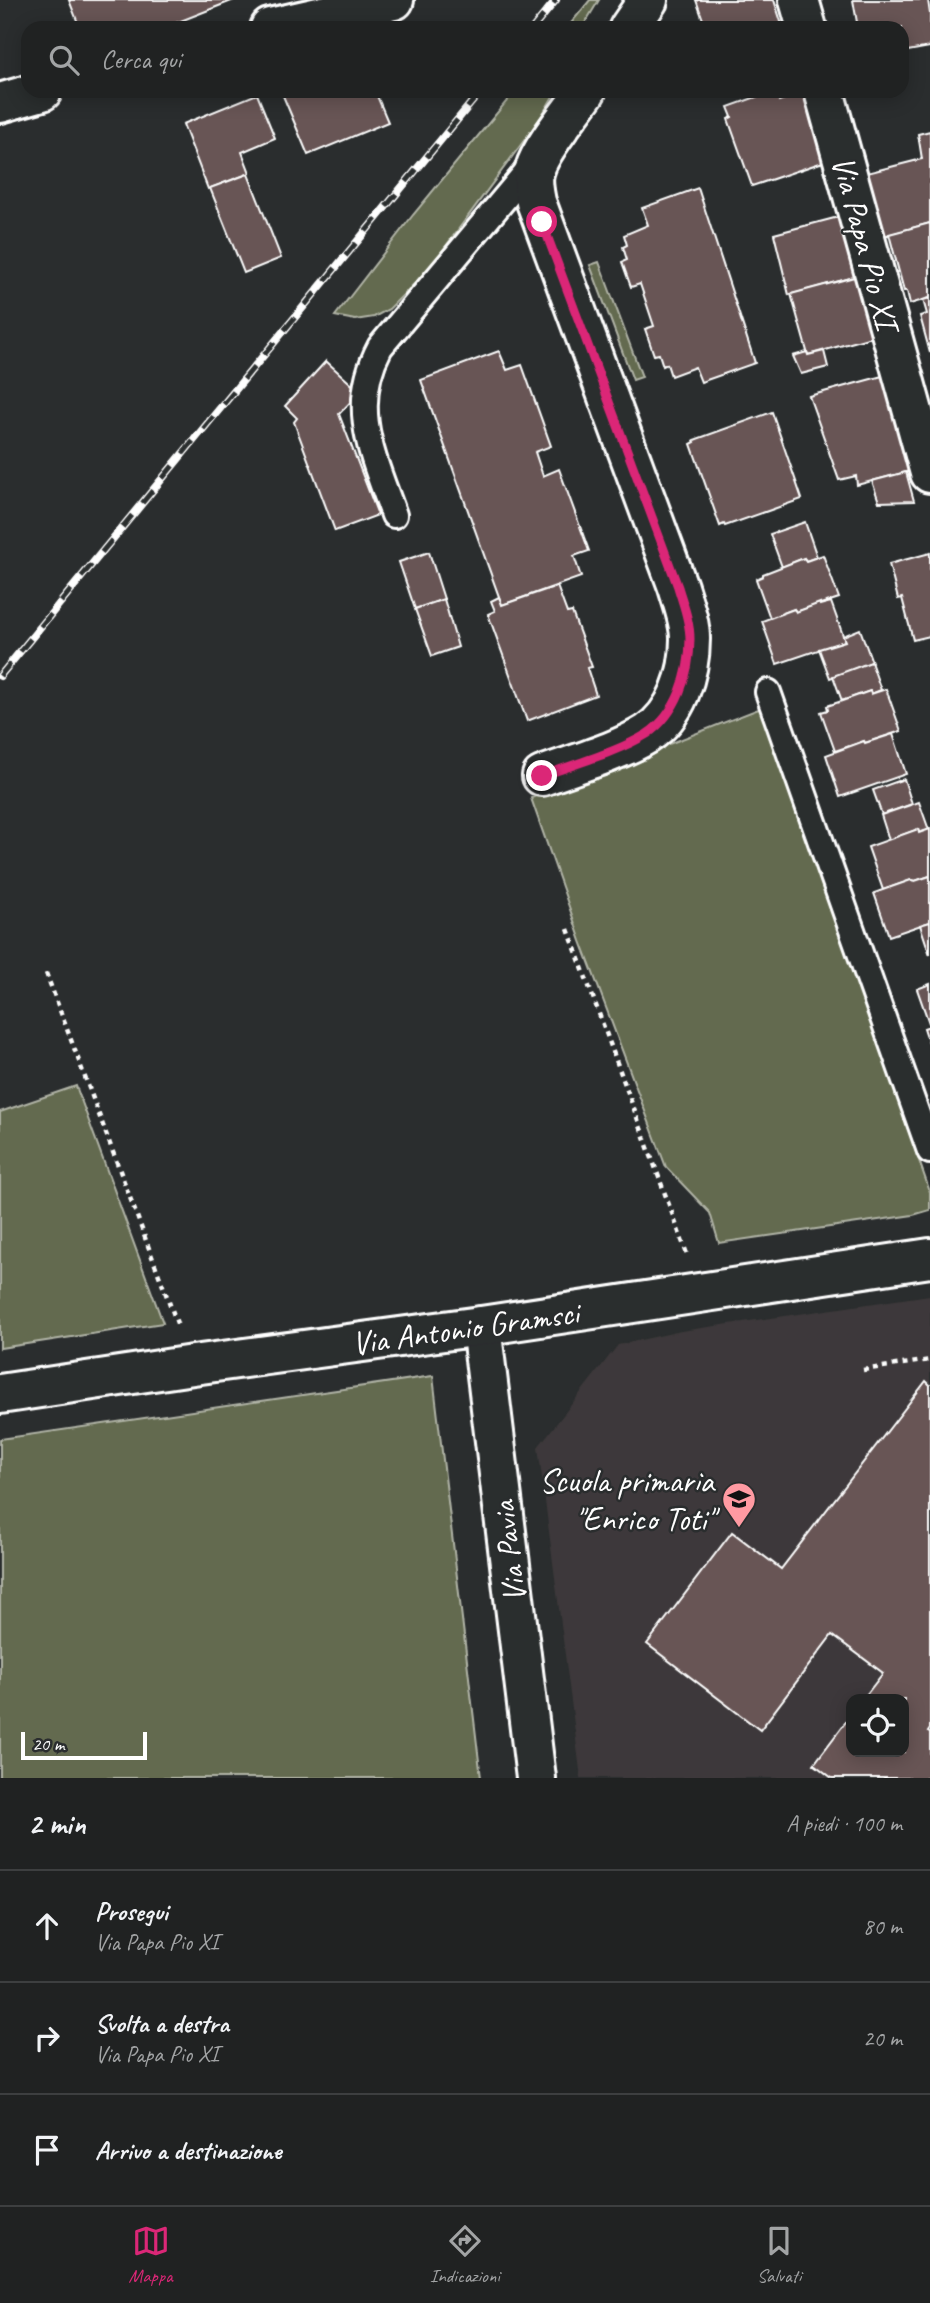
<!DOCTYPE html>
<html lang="it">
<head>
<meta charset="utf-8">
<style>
	body { margin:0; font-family:Caveat,sans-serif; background:#282a2a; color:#f1f3f6 }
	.controls { position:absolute; right:21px; bottom:21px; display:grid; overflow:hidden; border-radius:14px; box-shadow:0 4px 18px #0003 }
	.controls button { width:63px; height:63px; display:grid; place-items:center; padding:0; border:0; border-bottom:2px solid #3d3f40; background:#202222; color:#f1f3f6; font:35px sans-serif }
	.scale { position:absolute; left:21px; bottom:18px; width:126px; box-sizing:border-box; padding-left:7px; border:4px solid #fff; border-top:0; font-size:19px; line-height:24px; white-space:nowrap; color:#fff; -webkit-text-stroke:5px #2a2d2e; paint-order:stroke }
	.stop { position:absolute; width:21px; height:21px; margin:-16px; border:5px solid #db2777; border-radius:50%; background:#fff }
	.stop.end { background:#db2777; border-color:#fff; box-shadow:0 2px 7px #0008 }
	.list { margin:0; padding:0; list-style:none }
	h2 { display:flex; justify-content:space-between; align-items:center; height:91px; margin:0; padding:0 28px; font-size:30px }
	h2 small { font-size:23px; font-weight:400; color:#a2a4a5 }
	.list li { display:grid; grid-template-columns:46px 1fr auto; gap:21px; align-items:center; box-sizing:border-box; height:112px; padding:0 28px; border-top:2px solid #3d3f40 }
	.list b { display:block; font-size:26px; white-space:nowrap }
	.list p { margin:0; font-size:23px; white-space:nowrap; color:#a2a4a5 }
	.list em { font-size:23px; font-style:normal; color:#a2a4a5 }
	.icon { flex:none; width:38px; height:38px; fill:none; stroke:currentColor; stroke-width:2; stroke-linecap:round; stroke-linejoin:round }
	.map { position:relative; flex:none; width:930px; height:1778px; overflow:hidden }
	.search { position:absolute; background:#202222; box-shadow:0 4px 18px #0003; left:21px; right:21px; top:21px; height:77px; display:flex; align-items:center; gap:18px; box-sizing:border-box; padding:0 24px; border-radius:21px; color:#a2a4a5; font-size:26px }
	.sheet { height:427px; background:#202222 }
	nav { display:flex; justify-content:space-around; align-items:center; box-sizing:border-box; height:98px; border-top:2px solid #3d3f40; background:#202222; font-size:19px; color:#a2a4a5 }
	nav a { display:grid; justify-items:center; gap:4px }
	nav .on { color:#db2777 }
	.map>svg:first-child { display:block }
	.built { fill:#3d393a; fill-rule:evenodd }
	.green { fill:#636a4f; stroke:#b1b4a7; stroke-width:2 }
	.building { fill:#685555; stroke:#fff; stroke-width:2 }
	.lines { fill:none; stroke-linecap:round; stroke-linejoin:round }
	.service-casing { stroke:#fff; stroke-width:30 }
	.minor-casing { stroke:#fff; stroke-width:44 }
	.path { stroke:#fff; stroke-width:4.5; stroke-dasharray:5 5; stroke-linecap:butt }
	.service { stroke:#2a2d2e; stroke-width:24 }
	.minor { stroke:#2a2d2e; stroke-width:38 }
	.rail-casing { stroke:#fff; stroke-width:8 }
	.rail { stroke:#2a2d2e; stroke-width:5; stroke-dasharray:16; stroke-linecap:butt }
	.route { stroke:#db2777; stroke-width:9 }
	.labels { text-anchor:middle; stroke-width:5; stroke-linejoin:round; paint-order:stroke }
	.street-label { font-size:33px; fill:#fff; stroke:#2a2d2e }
	.poi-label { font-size:33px; fill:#fff; stroke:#2a2d2e; text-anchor:end }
</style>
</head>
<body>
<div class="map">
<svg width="930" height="1778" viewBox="0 0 930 1778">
	<rect width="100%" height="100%" fill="#2a2d2e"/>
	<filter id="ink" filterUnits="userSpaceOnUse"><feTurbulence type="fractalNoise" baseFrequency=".0143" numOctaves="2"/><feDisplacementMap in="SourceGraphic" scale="14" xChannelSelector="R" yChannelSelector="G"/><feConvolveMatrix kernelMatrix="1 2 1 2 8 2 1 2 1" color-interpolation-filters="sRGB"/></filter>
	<g filter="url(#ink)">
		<path class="built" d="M930,1295V1778H581L538,1447L618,1345L681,1331ZM851,1699H904V1752H851Z"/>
		<g class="green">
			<path d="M590,0H599L582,28H567Z"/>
			<path d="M515,91H556L540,119L429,269L389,309L374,317L355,320L335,316L413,215Z"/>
			<path d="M599,262L642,377L633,380L590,265Z"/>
			<path d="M761,708L930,1192V1210L913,1215L719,1243L710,1213L666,1167L581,941L531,798Z"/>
			<path d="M76,1086L163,1323L0,1348V1112Z"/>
			<path d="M433,1376L481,1778H0V1439Z"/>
		</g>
		<g class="building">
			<path d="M69,0H234L163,28H80Z"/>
			<path d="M696,0H774L783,28H706Z"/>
			<path d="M853,0H928L930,14V47L902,52V28H858Z"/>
			<path d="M281,91H375L388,122L308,155Z"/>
			<path d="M773,91H776L779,101L803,93L826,161L752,186L728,119L732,117L728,107Z"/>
			<path d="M257,94L275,138L242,152L250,173L208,189L183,124Z"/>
			<path d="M930,131V223L884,236L867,173L922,159L918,134Z"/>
			<path d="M248,174L281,258L244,273L210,188Z"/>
			<path d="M698,188L755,363L701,382L695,367L671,376L667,364L663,366L659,354L654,355L645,329L654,326L640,284L631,287L622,262L627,260L623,247L627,245L624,235L648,225L642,208Z"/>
			<path d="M842,216L858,276L789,295L774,234Z"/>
			<path d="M930,223V298L910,304L907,291H904L889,234Z"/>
			<path d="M858,276L875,336L808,355L791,294Z"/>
			<path d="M930,298V353L920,316L927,314L923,300Z"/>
			<path d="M499,351L507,370L522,365L551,446L535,452L543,476L559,469L589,551L574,556L581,577L502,605L421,380Z"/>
			<path d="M824,351L828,367L801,374L793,356L807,352L808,355Z"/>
			<path d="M326,361L360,392L339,414L378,515L335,531L294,422L297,418L285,406Z"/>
			<path d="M886,375L910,471L857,485L856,476L839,480L809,396Z"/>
			<path d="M772,412L802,499L725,526L724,524L720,526L691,444L695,442L694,440Z"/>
			<path d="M906,472L914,501L879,502L872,481Z"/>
			<path d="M805,522L817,557L806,561L804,558L782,567L770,534Z"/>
			<path d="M429,552L444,599L415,609L399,562Z"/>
			<path d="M930,553V636L913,640L902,598L898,599L889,564Z"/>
			<path d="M823,555L839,598L796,612L794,609L770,618L756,579L763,576V574L804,558L806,561Z"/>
			<path d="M557,586L567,613L572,612L592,667L587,668L596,695L527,721L488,614L495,611L491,601L499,597L502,605Z"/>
			<path d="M444,599L458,647L432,656L415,609Z"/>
			<path d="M831,602L845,641L777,664L762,621L794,609L796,612L820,603V605Z"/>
			<path d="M860,629L872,662L830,678L819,649L845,641L843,636Z"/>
			<path d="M871,662L881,690L871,694L870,691L842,701L833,676Z"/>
			<path d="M886,689L901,731L865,743L864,741L835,751L821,712L828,710L827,706L842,701L870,691L871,694Z"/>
			<path d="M893,734L906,774L840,797L826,755L864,741L865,743Z"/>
			<path d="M904,779L912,804L882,815L873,790Z"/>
			<path d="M919,802L929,830L919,833L918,829L889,840L881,815Z"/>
			<path d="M918,829L919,833L930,829V876L915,881L911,880L883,890L868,847Z"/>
			<path d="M930,876V922L889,936L874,893L911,880L915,881Z"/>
			<path d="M930,922V955L920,925Z"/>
			<path d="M930,984V1046L924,1028L930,1026L917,989Z"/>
			<path d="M926,1381L930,1385V1729L928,1732L930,1733V1778H832L814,1764L851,1715V1752H904V1699H863L883,1673L832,1635L760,1730L647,1644L732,1532L781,1569Z"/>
		</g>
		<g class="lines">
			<g class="service-casing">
				<g id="service">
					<path d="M394,515C373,456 348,407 380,347L534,163"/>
					<path d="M768,692L930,1151"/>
				</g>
			</g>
			<g class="minor-casing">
				<g id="minor">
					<path d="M799,0L807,28"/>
					<path d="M270,28L394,0"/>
					<path d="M629,28L648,0"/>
					<path d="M824,91L930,473"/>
					<path d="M0,103L42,91"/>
					<path d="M542,776C574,764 618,752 647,734C677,714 690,674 690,639C690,621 683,604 678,587L536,202C534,191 531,180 535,169C541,148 572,111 586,91"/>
					<path d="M481,1326L536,1778"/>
					<path d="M0,1394L193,1365L481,1326L930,1258"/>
				</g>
			</g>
			<g class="path">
				<path d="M568,929L687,1254"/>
				<path d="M46,973L178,1326"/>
				<path d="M863,1370L930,1360"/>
			</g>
			<use href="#service" class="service"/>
			<use href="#minor" class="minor"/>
			<g class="rail-casing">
				<g id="rail">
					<path d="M533,28L556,0"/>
					<path d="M0,676L481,91"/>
				</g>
			</g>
			<use href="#rail" class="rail"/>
		</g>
	</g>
	<g class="lines" filter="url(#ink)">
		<path class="route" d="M542,776C574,764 618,752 647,734C677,714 690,674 690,639C690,621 683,604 678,587L542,222"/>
	</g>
	<defs>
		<g id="school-pin" transform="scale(1.75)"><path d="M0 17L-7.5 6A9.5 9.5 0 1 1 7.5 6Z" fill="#ff9aa2" stroke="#2a2d2e"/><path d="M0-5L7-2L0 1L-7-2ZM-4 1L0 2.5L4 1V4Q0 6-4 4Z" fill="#111"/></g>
	</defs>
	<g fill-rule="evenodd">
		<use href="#school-pin" x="739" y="1499"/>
	</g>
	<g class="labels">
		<g class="street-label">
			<text transform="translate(866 242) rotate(75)" y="12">Via Papa Pio XI</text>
			<text transform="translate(465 1327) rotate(-8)" y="12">Via Antonio Gramsci</text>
			<text transform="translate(508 1552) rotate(-97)" y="12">Via Pavia</text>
		</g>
		<g class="poi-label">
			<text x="714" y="1492">Scuola primaria<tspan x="714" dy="38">"Enrico Toti"</tspan></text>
		</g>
	</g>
</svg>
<div class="controls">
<button><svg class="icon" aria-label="locate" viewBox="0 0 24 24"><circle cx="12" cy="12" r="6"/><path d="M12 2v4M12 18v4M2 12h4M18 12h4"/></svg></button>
</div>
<div class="scale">20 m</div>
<div class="stop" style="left:542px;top:222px"></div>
<div class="stop end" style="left:542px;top:776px"></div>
<div class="search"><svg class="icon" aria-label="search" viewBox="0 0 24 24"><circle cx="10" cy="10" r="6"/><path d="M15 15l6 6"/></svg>Cerca qui</div>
</div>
<section class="sheet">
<h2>2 min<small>A piedi · 100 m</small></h2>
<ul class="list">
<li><svg class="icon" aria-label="ahead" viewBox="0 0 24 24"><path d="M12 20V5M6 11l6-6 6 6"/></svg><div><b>Prosegui</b><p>Via Papa Pio XI</p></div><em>80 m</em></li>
<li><svg class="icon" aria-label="right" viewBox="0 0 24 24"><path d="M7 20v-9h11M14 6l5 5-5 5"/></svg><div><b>Svolta a destra</b><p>Via Papa Pio XI</p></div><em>20 m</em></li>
<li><svg class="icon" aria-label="arrive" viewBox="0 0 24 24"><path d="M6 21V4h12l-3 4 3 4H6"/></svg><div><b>Arrivo a destinazione</b></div></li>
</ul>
</section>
<nav>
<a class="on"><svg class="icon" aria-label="map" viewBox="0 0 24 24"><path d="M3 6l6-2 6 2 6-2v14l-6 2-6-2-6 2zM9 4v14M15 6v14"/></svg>Mappa</a>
<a><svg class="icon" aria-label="directions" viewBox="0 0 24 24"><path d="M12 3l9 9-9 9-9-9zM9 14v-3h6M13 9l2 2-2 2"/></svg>Indicazioni</a>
<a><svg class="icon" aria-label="saved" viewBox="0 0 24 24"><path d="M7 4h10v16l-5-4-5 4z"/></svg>Salvati</a>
</nav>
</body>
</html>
